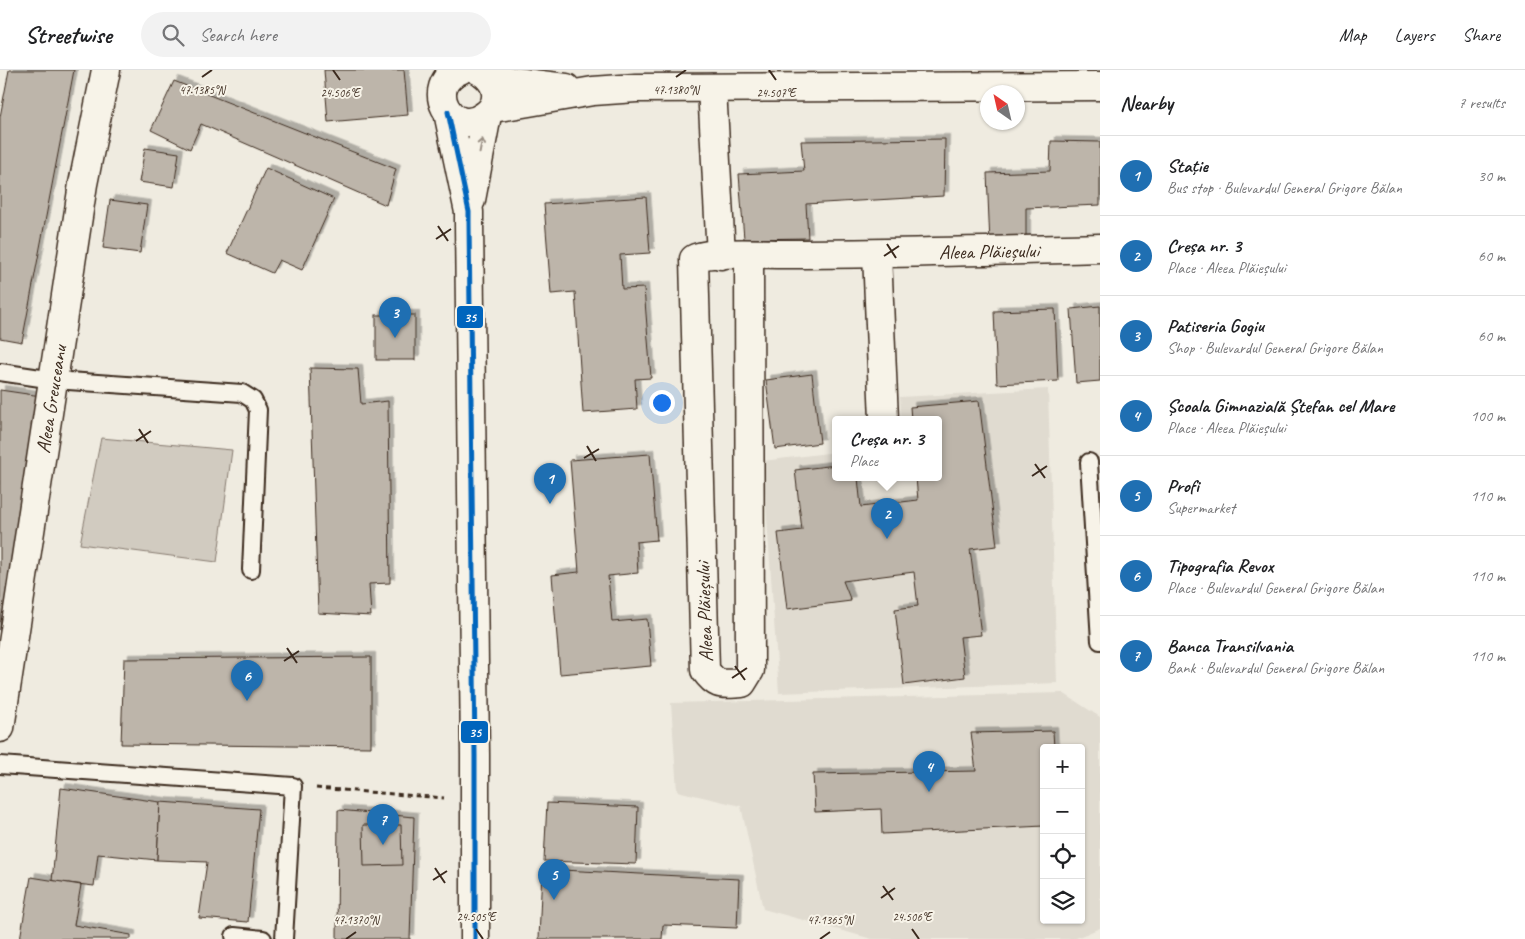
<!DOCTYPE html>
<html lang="en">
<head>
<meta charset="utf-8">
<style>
	body { margin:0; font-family:Caveat,sans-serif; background:#f2f2f2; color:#202124 }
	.controls { position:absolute; right:15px; bottom:15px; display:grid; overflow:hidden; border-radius:5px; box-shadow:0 1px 4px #0004 }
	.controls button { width:45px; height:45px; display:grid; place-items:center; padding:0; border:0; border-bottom:1px solid #e0e0e0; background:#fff; color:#202124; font:25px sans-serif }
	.compass { position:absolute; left:980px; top:15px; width:45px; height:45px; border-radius:50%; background:#fff; box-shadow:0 1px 4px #0004; rotate:326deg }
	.you { position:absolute; left:661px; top:332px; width:18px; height:18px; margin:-12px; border:4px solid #fff; border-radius:50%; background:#1a73e8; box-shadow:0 0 0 8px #1a73e833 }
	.badge { display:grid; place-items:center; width:32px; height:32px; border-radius:50%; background:#1f6fb2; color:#fff; font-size:16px; font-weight:700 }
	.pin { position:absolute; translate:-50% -41px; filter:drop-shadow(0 1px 2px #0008) }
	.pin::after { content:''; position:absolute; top:26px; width:18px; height:15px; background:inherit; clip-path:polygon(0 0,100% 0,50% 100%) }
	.popup { position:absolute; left:832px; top:346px; width:110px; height:65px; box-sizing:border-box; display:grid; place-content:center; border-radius:5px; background:#fff; filter:drop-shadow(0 1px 4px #0005); font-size:16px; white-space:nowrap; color:#757577 }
	.popup b { font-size:19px; color:#202124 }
	.popup::after { content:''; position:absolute; left:50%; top:100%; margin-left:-10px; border:10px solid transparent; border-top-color:#fff }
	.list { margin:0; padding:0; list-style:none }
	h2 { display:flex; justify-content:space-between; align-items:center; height:65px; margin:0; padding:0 20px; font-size:21px }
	h2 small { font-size:16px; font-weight:400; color:#757577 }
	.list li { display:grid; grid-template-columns:32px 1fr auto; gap:15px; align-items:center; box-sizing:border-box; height:80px; padding:0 20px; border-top:1px solid #e0e0e0 }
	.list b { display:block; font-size:19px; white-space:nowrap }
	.list p { margin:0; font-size:16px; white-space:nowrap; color:#757577 }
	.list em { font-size:16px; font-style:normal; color:#757577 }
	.icon { flex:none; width:28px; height:28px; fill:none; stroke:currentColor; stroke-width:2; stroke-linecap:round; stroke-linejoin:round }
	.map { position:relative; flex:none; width:1100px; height:869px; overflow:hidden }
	header { display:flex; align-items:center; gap:30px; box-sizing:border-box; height:70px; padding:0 25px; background:#fff; border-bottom:1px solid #e0e0e0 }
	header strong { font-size:24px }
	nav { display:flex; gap:28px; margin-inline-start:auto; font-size:18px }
	.search { width:350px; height:45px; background:#f2f2f2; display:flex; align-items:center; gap:12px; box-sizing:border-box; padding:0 18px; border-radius:28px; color:#757577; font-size:19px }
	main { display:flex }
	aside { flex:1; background:#fff }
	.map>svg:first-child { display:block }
	.built { fill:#e0dbd0; fill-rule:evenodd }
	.green { fill:#d1cbc0; stroke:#867a6f }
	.building { fill:#bdb5aa; stroke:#3b2a1e; filter:url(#shadow) }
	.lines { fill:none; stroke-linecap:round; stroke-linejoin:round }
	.lane-casing { stroke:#3b2a1e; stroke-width:20 }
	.street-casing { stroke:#3b2a1e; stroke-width:31 }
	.secondary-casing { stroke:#3b2a1e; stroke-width:31 }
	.path { stroke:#3b2a1e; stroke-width:3; stroke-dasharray:5 4; stroke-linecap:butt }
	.lane { stroke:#f7f3e8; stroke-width:16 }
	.street { stroke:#f7f3e8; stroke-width:28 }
	.secondary { stroke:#f7f3e8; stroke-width:28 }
	.bus-1-casing { stroke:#f7f3e8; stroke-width:9 }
	.bus-1 { stroke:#0065bd; stroke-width:5 }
	.oneway { stroke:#998e83 }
	.ticks { fill:none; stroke:#3b2a1e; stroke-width:2 }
	.labels { text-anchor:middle; stroke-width:4; stroke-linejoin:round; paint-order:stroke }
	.street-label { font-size:20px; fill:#3b2a1e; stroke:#f7f3e8 }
	.ticks-label { font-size:12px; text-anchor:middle; fill:#3b2a1e; stroke:#f7f3e8; stroke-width:4; stroke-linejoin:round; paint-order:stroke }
	.line-badge { stroke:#f7f3e8; stroke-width:2 }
	.badge-label { font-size:14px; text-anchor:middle; font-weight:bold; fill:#fff }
</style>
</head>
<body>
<header>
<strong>Streetwise</strong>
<div class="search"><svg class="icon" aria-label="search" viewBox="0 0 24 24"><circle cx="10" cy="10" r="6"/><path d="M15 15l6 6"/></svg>Search here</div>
<nav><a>Map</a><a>Layers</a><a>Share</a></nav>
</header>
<main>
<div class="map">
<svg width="1100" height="869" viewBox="0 0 1100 869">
	<defs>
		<filter id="shadow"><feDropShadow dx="4.5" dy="-4.5" stdDeviation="0" flood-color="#0004"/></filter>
	</defs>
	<rect width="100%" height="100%" fill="#efebe0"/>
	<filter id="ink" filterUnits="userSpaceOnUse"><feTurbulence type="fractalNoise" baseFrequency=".02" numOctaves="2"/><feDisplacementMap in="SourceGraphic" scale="10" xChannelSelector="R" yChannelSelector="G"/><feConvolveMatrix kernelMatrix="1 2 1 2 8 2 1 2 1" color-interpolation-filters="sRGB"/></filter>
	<g filter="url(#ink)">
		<g class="built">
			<path d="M1048,319L1057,613L779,623L763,391L836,382V408H938V350H901L900,327Z"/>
			<path d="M1063,623L1100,647V858L1074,869H872L763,839L741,736L677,721L671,633ZM1044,678H1081V850H1044Z"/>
		</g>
		<path class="green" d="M101,368L232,380L217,492L80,474Z"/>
		<g class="building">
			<path d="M9,0H74L22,272L0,268V47Z"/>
			<path d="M324,0H404L408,45L328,52Z"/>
			<path d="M174,11L396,99L386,135L201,54L190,79L151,60Z"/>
			<path d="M945,69L944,126L806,134L808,168L744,169L739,104L804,101L801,71Z"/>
			<path d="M1051,71L1100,72V135L1026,138V171L990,174L987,103L1050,101Z"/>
			<path d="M145,78L179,83L174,117L139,112Z"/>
			<path d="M266,98L334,129L302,200L279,190L272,203L227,183Z"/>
			<path d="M646,127L650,183L620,185L622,219L644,218L651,308L635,309L637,339L583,343L575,222L551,224L544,134Z"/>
			<path d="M110,130L147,135L140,183L103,178Z"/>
			<path d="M1100,236V311L1076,313L1071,239Z"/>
			<path d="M1055,239L1058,311L997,314L994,241Z"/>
			<rect x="376" y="245" width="39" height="45"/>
			<path d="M310,298L358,299L361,334L388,331L390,513L369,514L371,546L318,543Z"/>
			<path d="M812,304L820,373L775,379L766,310Z"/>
			<path d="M0,320L41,326L0,592Z"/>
			<path d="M979,331L997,476L970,479L981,565L960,567L965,607L904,615L895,539L918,536L914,502L843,511L851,531L787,539L778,463L802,460L795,400L836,395V408H858L861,437L918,430L916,408H938V350H911L910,337Z"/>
			<path d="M650,384L657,470L636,472L638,503L608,506L612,552L647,549L651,596L560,604L552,505L579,502L570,390Z"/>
			<path d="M371,587V677L121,674L124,589Z"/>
			<path d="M1053,661L1054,678H1044V756L882,764L881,739L815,742L813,704L976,701L971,663Z"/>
			<path d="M61,718L160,732L157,790L98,784L94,816L52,811Z"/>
			<path d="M160,732L259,739L248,852L199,848L207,792L157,790Z"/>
			<path d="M547,733L638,737L636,794L544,791Z"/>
			<path d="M338,740L414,747L410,869H337Z"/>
			<path d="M363,755H401L402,795L364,796Z"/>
			<path d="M542,799L739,809L737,858L663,855L662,869H539Z"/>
			<path d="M31,807L81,815L74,855L131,865V869H20Z"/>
		</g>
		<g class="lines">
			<g class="lane-casing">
				<g id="lane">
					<path d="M0,302L54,310L242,323L253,330L258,340L251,500"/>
					<path d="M1089,392L1100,571"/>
					<path d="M0,695L293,716L284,869"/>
					<path d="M234,866L263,869"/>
				</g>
			</g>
			<g class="street-casing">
				<g id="street">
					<path d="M712,18L721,185"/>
					<path d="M749,184L750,600L742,613C722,614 717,617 705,600L694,189C704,181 764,184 781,184C887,184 994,181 1100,178"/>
					<path d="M877,184L884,350"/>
					<path d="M0,658L83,114L106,0"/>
				</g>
			</g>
			<g class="secondary-casing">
				<g id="secondary">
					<path d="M460,0C422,15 451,70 484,46C492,41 497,33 496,23C495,12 487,4 478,0"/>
					<path d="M490,9L566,18"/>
					<path d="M493,38L593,21L636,18L1100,16"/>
					<path d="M448,42L469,142V152L475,685V869"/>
					<path d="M471,130L487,45"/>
				</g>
			</g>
			<path class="path" d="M316,718L444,728"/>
			<use href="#lane" class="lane"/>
			<use href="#street" class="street"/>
			<use href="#secondary" class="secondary"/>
			<g class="bus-1-casing">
				<path id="bus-1" d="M448,42L469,142V152L475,685V869"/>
			</g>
			<use href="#bus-1" class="bus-1"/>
		</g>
		<defs><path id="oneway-shaft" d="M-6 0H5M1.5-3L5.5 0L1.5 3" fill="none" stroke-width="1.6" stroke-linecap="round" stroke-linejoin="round" transform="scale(1.25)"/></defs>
		<use class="oneway" href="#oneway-shaft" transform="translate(481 76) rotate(-79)"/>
	</g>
	<path class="ticks" d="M333,0L340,10M769,0L776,10M202,7L212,0M676,7L686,0M438,156L448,171M436,169L451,159M887,174L896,188M884,186L899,176M139,359L148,373M136,371L151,361M587,376L596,391M584,388L599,379M1035,394L1045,408M1032,406L1047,396M287,578L297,593M284,591L299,581M735,596L745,610M732,608L747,598M435,798L445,813M433,810L447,801M883,816L893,830M881,828L895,818M476,859L483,869M912,859L919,869M346,869L356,862M820,869L830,862"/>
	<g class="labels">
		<g class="street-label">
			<text transform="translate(989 181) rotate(-1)" y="7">Aleea Plăieșului</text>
			<text transform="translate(51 329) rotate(-81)" y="7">Aleea Greuceanu</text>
			<text transform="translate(704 542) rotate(-92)" y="7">Aleea Plăieșului</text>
		</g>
	</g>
	<g class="ticks-label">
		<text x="202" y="24">47.1385°N</text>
		<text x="676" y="24">47.1380°N</text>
		<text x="340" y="27">24.506°E</text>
		<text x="776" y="27">24.507°E</text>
		<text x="476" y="851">24.505°E</text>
		<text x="912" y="851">24.506°E</text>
		<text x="356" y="854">47.1370°N</text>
		<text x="830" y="854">47.1365°N</text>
	</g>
	<g class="line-badge">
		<rect x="456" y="235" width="28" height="24" rx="5" fill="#0065bd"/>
		<rect x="460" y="650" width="29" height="24" rx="5" fill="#0065bd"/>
	</g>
	<g class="badge-label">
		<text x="470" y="252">35</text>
		<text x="475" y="667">35</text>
	</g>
</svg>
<div class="controls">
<button>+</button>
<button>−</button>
<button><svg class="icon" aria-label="locate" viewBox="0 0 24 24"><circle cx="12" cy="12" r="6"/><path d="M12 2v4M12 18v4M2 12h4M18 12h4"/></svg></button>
<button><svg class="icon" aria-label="layers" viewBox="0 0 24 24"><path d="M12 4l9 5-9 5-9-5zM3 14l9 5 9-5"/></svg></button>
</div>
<svg class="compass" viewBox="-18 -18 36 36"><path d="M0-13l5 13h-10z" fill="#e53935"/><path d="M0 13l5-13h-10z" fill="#757577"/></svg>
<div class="you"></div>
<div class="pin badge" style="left:550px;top:434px">1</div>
<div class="pin badge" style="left:887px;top:469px">2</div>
<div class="popup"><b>Creșa nr. 3</b>Place</div>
<div class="pin badge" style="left:395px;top:268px">3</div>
<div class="pin badge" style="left:929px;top:722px">4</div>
<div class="pin badge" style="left:554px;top:830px">5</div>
<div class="pin badge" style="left:247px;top:631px">6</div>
<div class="pin badge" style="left:383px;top:775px">7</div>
</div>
<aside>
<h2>Nearby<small>7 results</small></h2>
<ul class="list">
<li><span class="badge">1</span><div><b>Stație</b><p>Bus stop · Bulevardul General Grigore Bălan</p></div><em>30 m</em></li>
<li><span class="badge">2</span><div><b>Creșa nr. 3</b><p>Place · Aleea Plăieșului</p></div><em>60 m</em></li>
<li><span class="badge">3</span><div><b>Patiseria Gogiu</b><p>Shop · Bulevardul General Grigore Bălan</p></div><em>60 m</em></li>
<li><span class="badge">4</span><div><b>Școala Gimnazială Ștefan cel Mare</b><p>Place · Aleea Plăieșului</p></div><em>100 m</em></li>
<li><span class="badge">5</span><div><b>Profi</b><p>Supermarket</p></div><em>110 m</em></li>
<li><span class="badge">6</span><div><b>Tipografia Revox</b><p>Place · Bulevardul General Grigore Bălan</p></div><em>110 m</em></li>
<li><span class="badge">7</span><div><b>Banca Transilvania</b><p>Bank · Bulevardul General Grigore Bălan</p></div><em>110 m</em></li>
</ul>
</aside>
</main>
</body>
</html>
